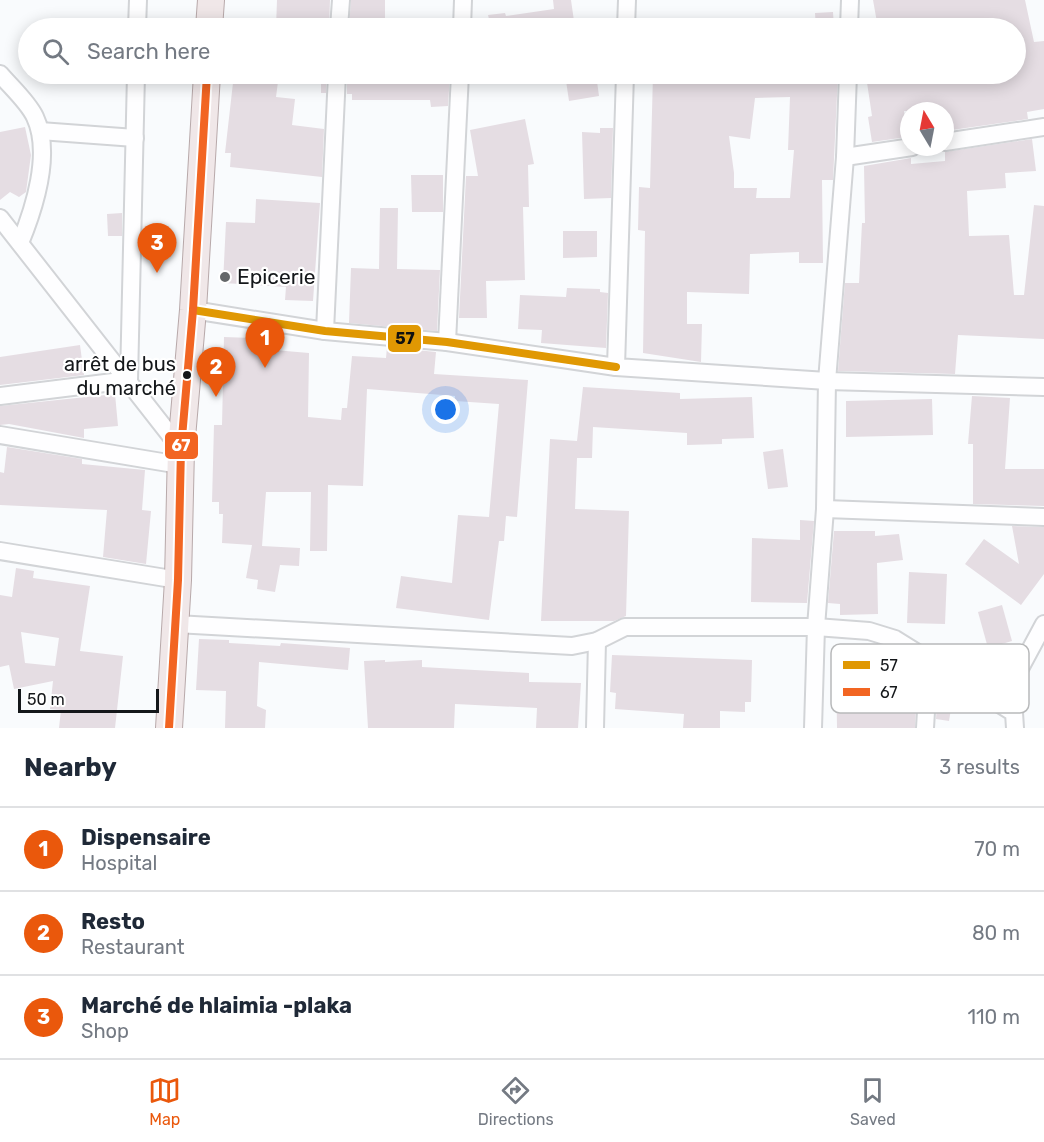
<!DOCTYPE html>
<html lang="en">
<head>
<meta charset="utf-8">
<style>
	body { margin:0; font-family:Rubik,sans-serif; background:#f6f6f7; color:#1f2937 }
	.compass { position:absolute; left:900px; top:102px; width:54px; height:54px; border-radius:50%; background:#fff; box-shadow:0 3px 15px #0003; rotate:350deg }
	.scale { position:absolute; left:18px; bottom:15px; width:141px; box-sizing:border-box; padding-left:6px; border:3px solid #14171a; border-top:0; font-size:16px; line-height:21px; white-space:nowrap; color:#14171a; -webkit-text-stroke:4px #fff; paint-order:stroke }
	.you { position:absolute; left:446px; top:410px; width:21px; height:21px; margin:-15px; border:4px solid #fff; border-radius:50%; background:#1a73e8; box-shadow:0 0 0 9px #1a73e833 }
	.badge { display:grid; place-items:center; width:39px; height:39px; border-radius:50%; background:#ea580c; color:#fff; font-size:20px; font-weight:700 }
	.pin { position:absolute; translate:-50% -50px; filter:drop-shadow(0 2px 3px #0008) }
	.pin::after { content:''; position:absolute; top:32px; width:21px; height:18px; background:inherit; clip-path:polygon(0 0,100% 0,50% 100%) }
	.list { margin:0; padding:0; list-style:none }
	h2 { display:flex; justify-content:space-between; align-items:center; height:78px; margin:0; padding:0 24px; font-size:26px }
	h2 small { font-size:20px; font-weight:400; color:#747a83 }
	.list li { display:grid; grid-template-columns:39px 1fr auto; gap:18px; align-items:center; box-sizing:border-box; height:84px; padding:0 24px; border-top:2px solid #e0e1e3 }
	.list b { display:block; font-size:22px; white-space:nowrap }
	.list p { margin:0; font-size:20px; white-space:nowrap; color:#747a83 }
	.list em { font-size:20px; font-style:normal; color:#747a83 }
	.icon { flex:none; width:33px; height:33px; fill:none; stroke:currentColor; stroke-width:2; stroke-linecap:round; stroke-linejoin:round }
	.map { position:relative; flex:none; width:1044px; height:728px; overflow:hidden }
	.search { position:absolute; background:#fff; box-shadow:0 3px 15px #0003; left:18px; right:18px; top:18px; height:66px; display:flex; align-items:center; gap:15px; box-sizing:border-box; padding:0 21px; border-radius:33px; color:#747a83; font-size:22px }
	.sheet { height:330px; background:#fff }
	nav { display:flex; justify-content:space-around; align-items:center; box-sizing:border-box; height:84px; border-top:2px solid #e0e1e3; background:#fff; font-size:16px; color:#747a83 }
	nav a { display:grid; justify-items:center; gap:3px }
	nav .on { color:#ea580c }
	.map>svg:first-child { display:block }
	.building { fill:#e5dde3; fill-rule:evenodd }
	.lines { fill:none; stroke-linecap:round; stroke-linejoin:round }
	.street-casing { stroke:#d2d4d7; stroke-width:20 }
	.primary-casing { stroke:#b8a9aa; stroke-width:28 }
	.street { stroke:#fefeff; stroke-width:16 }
	.primary { stroke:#f0e7e8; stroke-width:26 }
	.bus-1-casing { stroke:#fff; stroke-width:12 }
	.bus-2-casing { stroke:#fff; stroke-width:12 }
	.bus-1 { stroke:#e09803; stroke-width:8 }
	.bus-2 { stroke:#f26522; stroke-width:8 }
	.poi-dot { fill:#646769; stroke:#fff; stroke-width:2 }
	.bus-dot { fill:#14171a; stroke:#fff; stroke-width:2 }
	.labels { text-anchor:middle; stroke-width:4.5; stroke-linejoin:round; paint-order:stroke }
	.bus-label { font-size:20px; fill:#14171a; stroke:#fff; text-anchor:end }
	.poi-label { font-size:21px; fill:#14171a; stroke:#fff; text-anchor:start }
	.key { fill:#fff; stroke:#b8b9ba; stroke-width:1.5 }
	.key-label { font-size:16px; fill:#14171a }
	.line-badge { stroke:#fff; stroke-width:2 }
	.badge-label { font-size:16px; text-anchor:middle; font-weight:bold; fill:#fff }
	.pale-badge-label { font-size:16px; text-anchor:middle; font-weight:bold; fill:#111 }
</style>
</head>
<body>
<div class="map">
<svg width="1044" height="728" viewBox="0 0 1044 728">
	<rect width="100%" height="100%" fill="#f9fbfd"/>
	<g class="building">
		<path d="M277,0H330L329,28H276Z"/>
		<path d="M351,0H385V28H349Z"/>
		<path d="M553,0H571L575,28H484L483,20L489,19L488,15L505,13L506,16L554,9Z"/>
		<path d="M873,0H1025L1034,42L1044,41V109L1027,112L1028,119L945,131V111H904L907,137L872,142L868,117L872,116L866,76L886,74H1017L1016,28H878Z"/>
		<path d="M833,12L834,28H816L815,13Z"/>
		<path d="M234,74H279L276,97L295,99L292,125L324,129L322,177L230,167L231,153H225Z"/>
		<path d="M351,74H424V76L450,74L448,106L431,107L430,100H352V94H347V79H351Z"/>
		<path d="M565,74H596L599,96L569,101Z"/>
		<path d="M653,74H719V77L766,78L765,74H838L833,180H822L823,263H799V252L750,254L749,294L687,292V324H702L701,362L643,353L645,231L638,230L639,187L650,188ZM790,97L788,150H794L790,198H756L757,188H734V173L729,136L750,139L755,98Z"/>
		<path d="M321,77L326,78V93H321Z"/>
		<path d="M525,119L534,164L528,165L529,207H523L525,280L486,281L487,318H459L466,176H478L470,130Z"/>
		<path d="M25,127L31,155L26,192L19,197L10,192L0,200V132Z"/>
		<path d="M600,128H613L611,198L584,199L582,132L600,133Z"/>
		<path d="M1032,139L1036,171L1005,173L1006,188L967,191L969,236L1009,235L1014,295H1024L1034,205L1044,206V339L958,335L955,374L838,371L845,283H859L862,223H865L864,166L911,158V164L945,161V152Z"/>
		<path d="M411,175H443V212H412Z"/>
		<path d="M256,199L320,203L313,301L285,300L286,287L223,283L226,222L255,223Z"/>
		<path d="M380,208H398L397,269L440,270L437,331L349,323L351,268L379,269Z"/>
		<path d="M122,213V236H108L107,214Z"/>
		<path d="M563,231H597V257L563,258Z"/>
		<path d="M567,288L600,289V292L608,293L606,348L541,343L542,330L518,329L520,295L566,297Z"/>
		<path d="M224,337L252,338L251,348L309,353L308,417L341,420L342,408H347L352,356L386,358L387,347L436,352L434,374L528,380L517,517L506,516L504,541H499L489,620L396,608L401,576L452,583L458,515L489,517L499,404L455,401V396L367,389L363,486L328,485L327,551H310L311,492H266L262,546L300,548L299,566L280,565L275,592L257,589L258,580L246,578L252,545L222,543L223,514H219V502H212L214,425H222Z"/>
		<path d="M80,345L84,375L0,385V357Z"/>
		<path d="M583,387L680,393V399L752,397L754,438L722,439V444L687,445V433L593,427L592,458H577L575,509L629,511L626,616L614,621H541L550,439L577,441Z"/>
		<path d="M115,394L118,426L84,429V438L9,424L0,425V406Z"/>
		<path d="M972,396L1010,398L1005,469H1044V506L973,504V444H968Z"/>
		<path d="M932,399L933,435L846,437V401Z"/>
		<path d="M7,447L82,459V464L145,470L142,510L151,511L146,564L103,557L107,510L0,505V472L4,473Z"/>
		<path d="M783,449L788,487L768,489L763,452Z"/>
		<path d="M800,520L814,521L807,603L751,602L752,538L800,540Z"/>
		<path d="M1012,526L1044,527V574L1021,605L965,564L984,539L1019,564Z"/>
		<path d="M834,531H875V536L899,534L903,560L877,563L878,614L840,615V604L828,603Z"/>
		<path d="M16,568L34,571L33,578L90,586L80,651L123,656L115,728H59L61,710L50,709L53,681L14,689L9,665L0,667V595L12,597ZM21,632L59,638L55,666L25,663Z"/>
		<path d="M909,572L947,574L945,624L907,623Z"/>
		<path d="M1002,605L1012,641L988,648L978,612Z"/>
		<path d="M199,639L229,640V643L280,646L281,643L350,648L348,670L259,662L257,706L266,710L265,728H225L226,691L196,690Z"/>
		<path d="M612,655L752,660L751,702H745V712L720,711V728H683L684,714L615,709L616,693L610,692Z"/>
		<path d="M873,658V664L918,667L915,728H837L836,659Z"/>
		<path d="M385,660V662L422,660V667L529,673V682L581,683L578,728H536L537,708L455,704L454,728H368L364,661Z"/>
		<path d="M938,689L954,691L949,721L936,719Z"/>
	</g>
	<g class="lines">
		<g class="street-casing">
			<g id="street">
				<path d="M137,28L138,0"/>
				<path d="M339,28L341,0"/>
				<path d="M462,28L463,0"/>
				<path d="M626,28L627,0"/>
				<path d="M849,28L850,0"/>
				<path d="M0,74C11,87 28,102 35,117C52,153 34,209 20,243"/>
				<path d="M625,74L616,367L827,381L1044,387"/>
				<path d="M40,131L135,138"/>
				<path d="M945,142L1044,127"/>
				<path d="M845,157L912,147"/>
				<path d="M0,218L181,449"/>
				<path d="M193,310L325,331L447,342L616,367"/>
				<path d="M325,331L337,74"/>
				<path d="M447,342L460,74"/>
				<path d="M0,396L129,380L136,74"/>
				<path d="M0,435L180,465"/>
				<path d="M825,509L1044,517"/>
				<path d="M0,551L178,580"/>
				<path d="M176,624L572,646L597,641L625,627H816L869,631L895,639L1014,713L1015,728"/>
				<path d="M1014,713L1016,676L1044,624"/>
				<path d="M595,728L597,641"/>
				<path d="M813,728L816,627L825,509L827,381L845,157L848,74"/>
				<path d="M925,728L929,662"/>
			</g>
		</g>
		<g class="primary-casing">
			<g id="primary">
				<path d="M209,28L211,0"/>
				<path d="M169,728L178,580L181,449L193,310L207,74"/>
			</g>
		</g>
		<use href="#street" class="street"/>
		<use href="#primary" class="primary"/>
		<g class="bus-1-casing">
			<path id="bus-1" d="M193,310L325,331L447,342L616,367"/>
		</g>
		<g class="bus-2-casing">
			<path id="bus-2" d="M169,728L178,580L181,449L193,310L207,74"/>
		</g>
		<use href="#bus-1" class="bus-1"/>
		<use href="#bus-2" class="bus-2"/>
	</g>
	<circle class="poi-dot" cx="225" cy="277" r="6"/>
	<circle class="bus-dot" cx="187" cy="375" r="5"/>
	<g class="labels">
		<g class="bus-label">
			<text x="176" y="371">arrêt de bus<tspan x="176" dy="24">du marché</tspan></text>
		</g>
		<g class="poi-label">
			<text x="237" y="284">Epicerie</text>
		</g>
	</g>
	<rect x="831" y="644" width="198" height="69" rx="9" class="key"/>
	<rect x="843" y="661" width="27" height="8" fill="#e09803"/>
	<rect x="843" y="688" width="27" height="8" fill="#f26522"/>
	<g class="key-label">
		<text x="880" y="671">57</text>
		<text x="880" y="698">67</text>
	</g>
	<g class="line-badge">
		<rect x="387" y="324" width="35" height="29" rx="6" fill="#e09803"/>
		<rect x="164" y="431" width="35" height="29" rx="6" fill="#f26522"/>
	</g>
	<g class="badge-label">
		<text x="181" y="451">67</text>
	</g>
	<g class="pale-badge-label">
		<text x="405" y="344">57</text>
	</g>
</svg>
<svg class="compass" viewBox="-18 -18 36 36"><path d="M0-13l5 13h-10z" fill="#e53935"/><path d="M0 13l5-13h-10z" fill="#747a83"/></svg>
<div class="scale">50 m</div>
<div class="you"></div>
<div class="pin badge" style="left:265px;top:368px">1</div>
<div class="pin badge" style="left:216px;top:397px">2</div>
<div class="pin badge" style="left:157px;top:273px">3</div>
<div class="search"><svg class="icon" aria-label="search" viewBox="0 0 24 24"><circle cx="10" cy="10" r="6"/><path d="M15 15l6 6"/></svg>Search here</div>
</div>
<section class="sheet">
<h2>Nearby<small>3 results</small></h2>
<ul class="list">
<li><span class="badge">1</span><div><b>Dispensaire</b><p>Hospital</p></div><em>70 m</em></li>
<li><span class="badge">2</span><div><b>Resto</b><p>Restaurant</p></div><em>80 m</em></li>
<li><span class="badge">3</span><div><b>Marché de hlaimia -plaka</b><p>Shop</p></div><em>110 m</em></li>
</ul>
</section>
<nav>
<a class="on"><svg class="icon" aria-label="map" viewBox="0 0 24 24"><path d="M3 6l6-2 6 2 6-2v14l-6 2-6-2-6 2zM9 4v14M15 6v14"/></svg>Map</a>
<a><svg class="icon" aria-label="directions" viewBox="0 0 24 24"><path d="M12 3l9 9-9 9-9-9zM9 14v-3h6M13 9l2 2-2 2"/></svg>Directions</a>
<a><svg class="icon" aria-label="saved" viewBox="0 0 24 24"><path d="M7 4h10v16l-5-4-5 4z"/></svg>Saved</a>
</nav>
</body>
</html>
